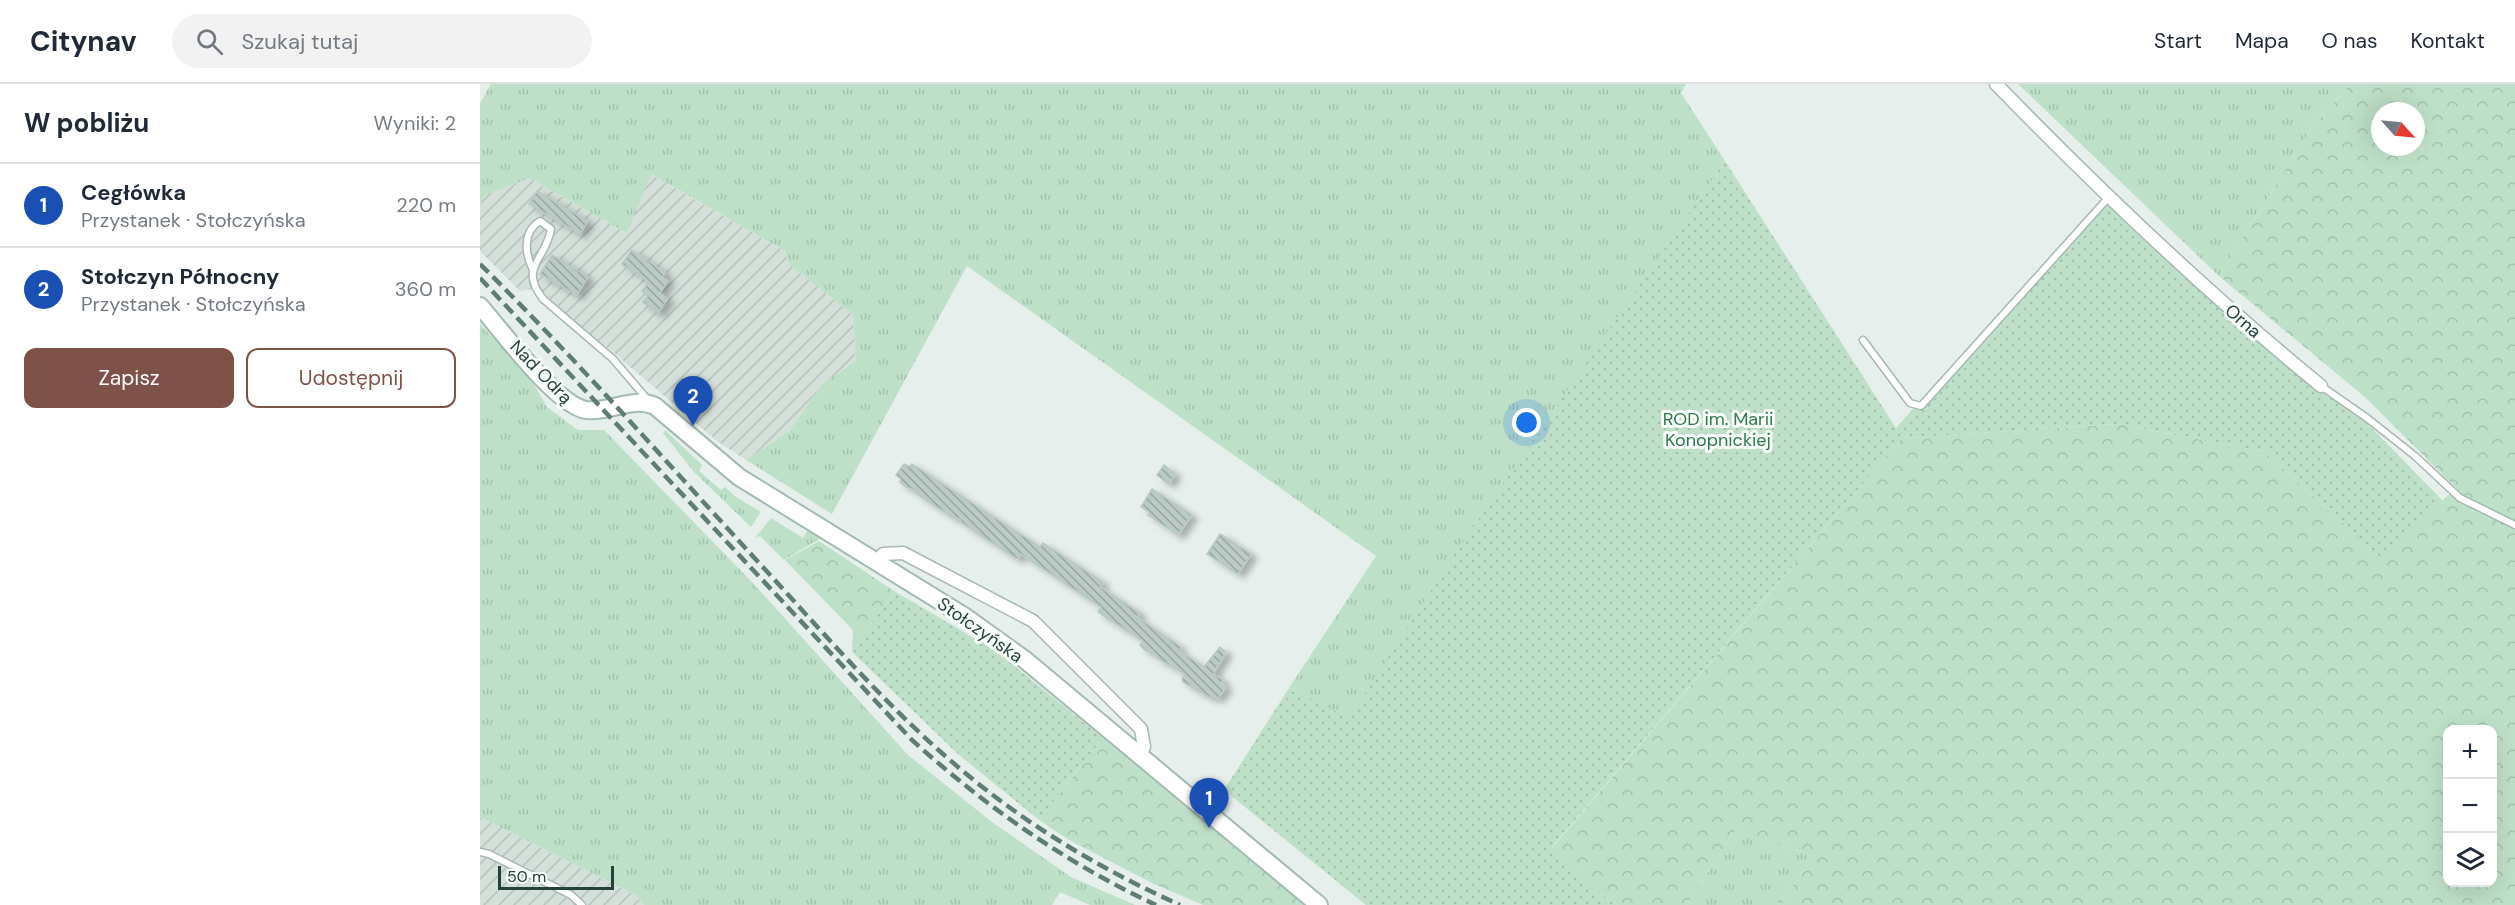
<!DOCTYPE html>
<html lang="pl">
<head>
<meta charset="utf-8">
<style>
	body { margin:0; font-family:"DM Sans",sans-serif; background:#f2f2f3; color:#1f2937 }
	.controls { position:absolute; right:18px; bottom:18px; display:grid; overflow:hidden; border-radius:12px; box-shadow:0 6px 24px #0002 }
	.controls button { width:54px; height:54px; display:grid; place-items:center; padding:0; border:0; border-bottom:2px solid #e0e1e3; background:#fff; color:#1f2937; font:30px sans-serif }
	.compass { position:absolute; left:1891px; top:18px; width:54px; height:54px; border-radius:50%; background:#fff; box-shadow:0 6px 24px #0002; rotate:117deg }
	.scale { position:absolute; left:18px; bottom:15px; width:116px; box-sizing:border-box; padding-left:6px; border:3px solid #24423a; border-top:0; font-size:16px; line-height:21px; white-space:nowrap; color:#24423a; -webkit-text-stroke:4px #f7fbf9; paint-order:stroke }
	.you { position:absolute; left:1047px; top:339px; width:21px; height:21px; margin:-15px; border:4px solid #fff; border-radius:50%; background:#1a73e8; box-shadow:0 0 0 9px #1a73e833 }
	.badge { display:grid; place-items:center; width:39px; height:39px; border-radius:50%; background:#7f5249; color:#fff; font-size:20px; font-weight:700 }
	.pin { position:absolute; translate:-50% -50px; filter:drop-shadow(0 2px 3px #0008) }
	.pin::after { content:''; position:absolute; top:32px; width:21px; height:18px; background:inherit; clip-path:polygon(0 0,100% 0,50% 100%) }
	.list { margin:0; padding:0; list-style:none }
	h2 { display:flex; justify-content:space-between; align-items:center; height:78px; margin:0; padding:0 24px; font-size:26px }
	h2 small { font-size:20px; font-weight:400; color:#747a83 }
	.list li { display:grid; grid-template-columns:39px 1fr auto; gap:18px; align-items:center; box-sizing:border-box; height:84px; padding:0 24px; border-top:2px solid #e0e1e3 }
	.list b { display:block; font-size:22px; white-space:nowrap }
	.list p { margin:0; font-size:20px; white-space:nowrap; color:#747a83 }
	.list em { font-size:20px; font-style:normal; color:#747a83 }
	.actions { display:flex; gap:12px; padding:18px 24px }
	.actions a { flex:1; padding:14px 0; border:2px solid #7f5249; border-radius:12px; text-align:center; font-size:21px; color:#7f5249 }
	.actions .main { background:#7f5249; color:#fff }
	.icon { flex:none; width:33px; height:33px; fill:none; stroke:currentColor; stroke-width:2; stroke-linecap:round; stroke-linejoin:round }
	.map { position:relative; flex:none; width:2035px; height:821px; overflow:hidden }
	header { display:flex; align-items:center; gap:36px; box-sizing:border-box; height:84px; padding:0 30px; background:#fff; border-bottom:2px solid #e0e1e3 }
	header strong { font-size:28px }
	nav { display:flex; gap:33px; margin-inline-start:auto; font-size:21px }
	.search { width:420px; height:54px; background:#f2f2f3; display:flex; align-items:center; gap:15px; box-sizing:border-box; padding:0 21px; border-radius:33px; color:#747a83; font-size:22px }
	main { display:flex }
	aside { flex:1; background:#fff }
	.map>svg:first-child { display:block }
	.industrial { fill:url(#industrial-furrows) }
	.grass { fill:url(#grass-tufts) }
	.forest { fill:url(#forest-crowns); fill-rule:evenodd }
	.garden { fill:url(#garden-dots) }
	.building { fill:url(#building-back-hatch); stroke:#b8c9c2; stroke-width:1.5; filter:url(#shadow) }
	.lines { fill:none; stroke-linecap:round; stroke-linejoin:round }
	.lane-casing { stroke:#a8b8b2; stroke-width:9 }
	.street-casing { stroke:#a8b8b2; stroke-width:15 }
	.secondary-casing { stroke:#a4bbb3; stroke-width:20 }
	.lane { stroke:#fff; stroke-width:6 }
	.street { stroke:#fff; stroke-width:12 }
	.secondary { stroke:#fff; stroke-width:16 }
	.rail { stroke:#5f7d75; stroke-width:4.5; stroke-dasharray:12 6; stroke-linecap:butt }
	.labels { text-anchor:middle; stroke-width:6; stroke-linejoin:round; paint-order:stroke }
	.street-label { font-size:18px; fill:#24423a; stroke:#f7fbf9 }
	.park-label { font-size:18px; fill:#2d7a4b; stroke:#f7fbf9 }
</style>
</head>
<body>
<header>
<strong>Citynav</strong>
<div class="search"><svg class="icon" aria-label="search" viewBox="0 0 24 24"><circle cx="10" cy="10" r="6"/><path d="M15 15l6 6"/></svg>Szukaj tutaj</div>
<nav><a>Start</a><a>Mapa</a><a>O nas</a><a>Kontakt</a></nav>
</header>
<main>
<aside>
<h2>W pobliżu<small>Wyniki: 2</small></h2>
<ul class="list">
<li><span class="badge" style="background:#1a4fb4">1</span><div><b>Cegłówka</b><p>Przystanek · Stołczyńska</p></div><em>220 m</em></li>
<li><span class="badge" style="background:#1a4fb4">2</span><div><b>Stołczyn Północny</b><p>Przystanek · Stołczyńska</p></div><em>360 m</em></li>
</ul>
<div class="actions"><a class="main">Zapisz</a><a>Udostępnij</a></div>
</aside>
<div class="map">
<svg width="2035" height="821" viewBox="0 0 2035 821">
	<defs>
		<pattern id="industrial-furrows" width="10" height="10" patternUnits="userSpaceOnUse" patternTransform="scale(1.5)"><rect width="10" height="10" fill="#d4dfda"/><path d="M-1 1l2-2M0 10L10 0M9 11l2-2" fill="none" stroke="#b6c1bc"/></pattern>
		<pattern id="grass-tufts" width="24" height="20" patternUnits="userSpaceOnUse" patternTransform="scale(1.5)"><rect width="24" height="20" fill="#bfe0c8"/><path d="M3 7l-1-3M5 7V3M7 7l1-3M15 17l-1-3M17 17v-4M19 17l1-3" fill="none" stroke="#a4c1ad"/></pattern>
		<pattern id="forest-crowns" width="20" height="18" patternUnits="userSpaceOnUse" patternTransform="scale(1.5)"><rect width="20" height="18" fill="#bfe0c8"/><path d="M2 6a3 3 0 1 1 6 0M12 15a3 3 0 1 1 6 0" fill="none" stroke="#a4c1ad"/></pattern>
		<pattern id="garden-dots" width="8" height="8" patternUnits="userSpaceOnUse" patternTransform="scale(1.5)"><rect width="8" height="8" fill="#bfe0c8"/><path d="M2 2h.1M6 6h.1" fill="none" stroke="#a4c1ad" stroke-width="1.8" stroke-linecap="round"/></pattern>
		<pattern id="building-back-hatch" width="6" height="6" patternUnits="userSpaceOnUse" patternTransform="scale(1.5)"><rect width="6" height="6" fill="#bbcac4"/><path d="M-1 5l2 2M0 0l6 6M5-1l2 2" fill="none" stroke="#98a6a0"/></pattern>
		<filter id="shadow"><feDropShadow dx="6" dy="4" stdDeviation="3" flood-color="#0004"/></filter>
	</defs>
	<rect width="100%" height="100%" fill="#e6efeb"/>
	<g class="industrial">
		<path d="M170,90L305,167L309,180L373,231L376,277L342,300L309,347L266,376L237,357L133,268L86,230L59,204L40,207L0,167V121L4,112L49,94L147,149Z"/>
		<path d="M0,733L156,811L164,821H0Z"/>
	</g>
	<g class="grass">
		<path d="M11,0H1206L1201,9L1245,77L869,635L809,604L896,472L487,182L352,430L266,376L309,347L342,300L376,277L373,231L309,180L305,167L171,90L147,149L49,94L4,112L0,121V19Z"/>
		<path d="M1538,0H1871L1832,43L1739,192Z"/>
		<path d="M0,240L46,287L67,323L98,346H124L272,498L428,671L512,738L591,793L655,821H610L580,808L572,821H164L156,811L0,733Z"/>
		<path d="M185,346L222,381L219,387L241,406L245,403L256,413L281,428L271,443L214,388L183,349Z"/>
		<path d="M291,434L323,454L328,446L341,454L304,476L280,452L275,454Z"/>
		<path d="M1254,747L1335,772L1298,821H1207Z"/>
	</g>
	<g class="forest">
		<path d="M1871,0H2035V821H1298L1335,772L1254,747L1207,821H1138L1128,816L1072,764L1422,354L1638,340L1785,368L1900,473L1976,404L1886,314L1739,192L1832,43ZM1900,27H1936V63H1900ZM1968,646H2012V798H1968Z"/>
		<path d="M339,457L414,507L372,568L373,546L305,476Z"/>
		<path d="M623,654L827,821H723L674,800L589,756L559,736Z"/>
	</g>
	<g class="garden">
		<path d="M1245,77L1416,344L1621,116L1875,327L1963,417L1901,474L1785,368L1638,340L1422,354L1072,763L1128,816L1138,821H886L744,706L809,604L869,634L974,471Z"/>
		<path d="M414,507L516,567L623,654L559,736L478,670L372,568Z"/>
	</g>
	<g class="building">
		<path d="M57,107L108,137L100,150L49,120Z"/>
		<path d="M152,166L186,189L182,193L188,197L180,209L188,215L178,229L163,218L168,212L162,207L169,198L142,180Z"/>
		<path d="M72,171L108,193L97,211L60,190Z"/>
		<path d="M424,380L430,383L432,380L560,463L563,459L623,498L620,503L660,529L657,533L701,563L699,567L724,583L740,563L746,568L733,590L743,596L741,599L746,603L738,615L733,611L731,614L703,598L702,595L705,590L677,574L675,570L666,567L660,561L663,557L618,528L621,523L541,470L538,475L531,471L482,439L480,435H475L437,410L435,406L426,403L420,398L421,395L416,391Z"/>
		<path d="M684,381L695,390L689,400L677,391Z"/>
		<path d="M672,405L712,431L698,451L668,431L669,428L661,423Z"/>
		<path d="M740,450L771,470L758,490L727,470Z"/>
	</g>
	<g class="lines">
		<g class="lane-casing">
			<g id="lane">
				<path d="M53,186C45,170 42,148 60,137L71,145C66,176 38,183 63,215L133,275L167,315"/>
				<path d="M1383,256L1430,319L1441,322L1628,114"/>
				<path d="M1841,302L1887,334L1935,372L1980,414L2035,441"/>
				<path d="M0,768L9,770L91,811L102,821"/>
			</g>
		</g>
		<g class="street-casing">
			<g id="street">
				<path d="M1516,0C1620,107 1726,208 1841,302"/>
				<path d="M397,478L403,470L423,469L553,537L661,645L664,663L659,671"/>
			</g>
		</g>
		<g class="secondary-casing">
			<path id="secondary" d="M0,222C22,247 76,321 106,326C130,329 152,312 175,322L259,393L484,532L544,575L839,821"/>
		</g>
		<use href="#lane" class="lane"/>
		<use href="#street" class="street"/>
		<use href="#secondary" class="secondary"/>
		<g class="rail">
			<path d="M0,180C101,280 195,388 292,493C357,564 420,637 495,697C558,748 627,788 700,821"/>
			<path d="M0,194L432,656C506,723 586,779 676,821"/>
		</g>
	</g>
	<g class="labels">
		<g class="street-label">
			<text transform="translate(1763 237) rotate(41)" y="6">Orna</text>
			<text transform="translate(61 288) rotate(46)" y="6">Nad Odrą</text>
			<text transform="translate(500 546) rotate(35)" y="6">Stołczyńska</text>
		</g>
		<g class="park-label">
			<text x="1238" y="341">ROD im. Marii<tspan x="1238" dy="21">Konopnickiej</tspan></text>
		</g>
	</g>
</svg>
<div class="controls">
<button>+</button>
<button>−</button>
<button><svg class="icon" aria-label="layers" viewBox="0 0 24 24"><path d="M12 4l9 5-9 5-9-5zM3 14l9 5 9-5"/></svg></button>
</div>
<svg class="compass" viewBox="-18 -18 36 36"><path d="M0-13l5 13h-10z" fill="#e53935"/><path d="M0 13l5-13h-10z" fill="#747a83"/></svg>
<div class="scale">50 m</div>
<div class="you"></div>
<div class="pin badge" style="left:729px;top:744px;background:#1a4fb4">1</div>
<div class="pin badge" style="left:213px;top:342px;background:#1a4fb4">2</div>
</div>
</main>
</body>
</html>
